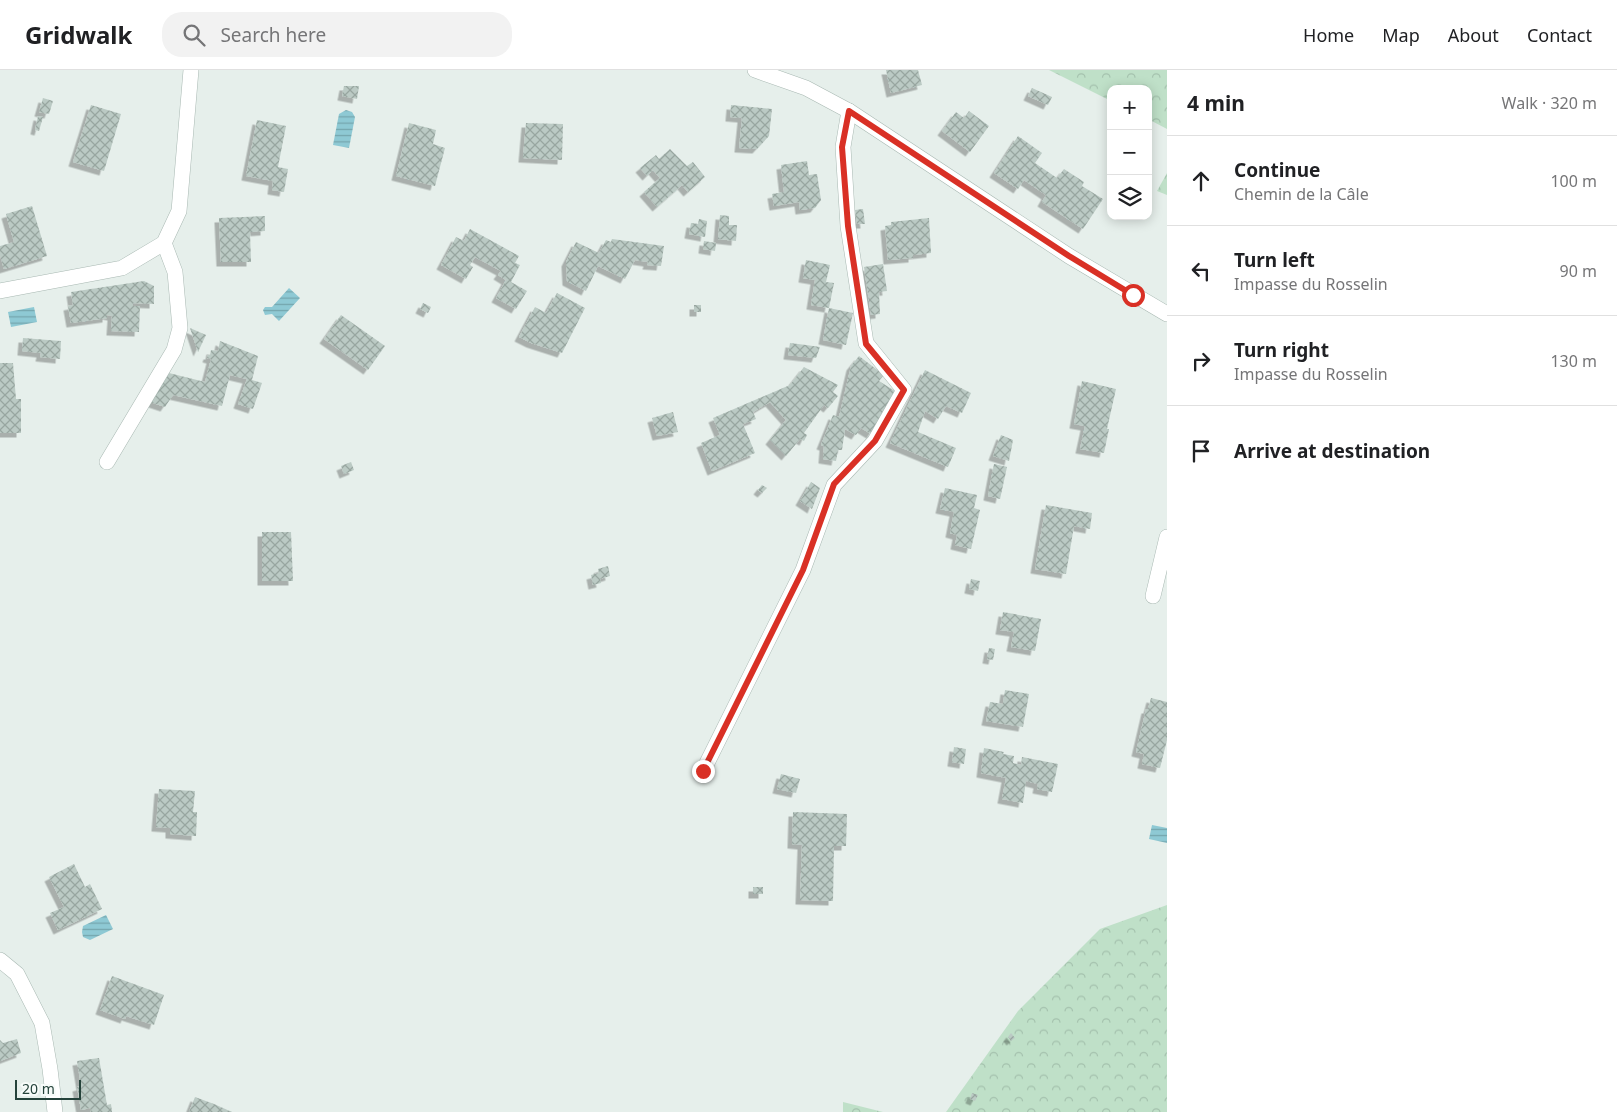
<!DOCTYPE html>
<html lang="en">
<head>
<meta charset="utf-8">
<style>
	body { margin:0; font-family:"Noto Sans",sans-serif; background:#f2f2f2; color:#202124 }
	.controls { position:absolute; right:15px; top:15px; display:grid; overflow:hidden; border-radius:10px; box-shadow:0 2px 12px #0003 }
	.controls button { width:45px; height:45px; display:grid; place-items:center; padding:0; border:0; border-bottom:1px solid #e0e0e0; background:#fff; color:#202124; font:25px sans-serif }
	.scale { position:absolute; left:15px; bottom:12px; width:66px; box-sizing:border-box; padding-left:5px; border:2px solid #24423a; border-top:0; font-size:14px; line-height:18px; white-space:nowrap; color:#24423a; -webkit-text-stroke:4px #f7fbf9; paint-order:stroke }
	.stop { position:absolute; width:15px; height:15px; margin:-11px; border:4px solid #d93025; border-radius:50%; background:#fff }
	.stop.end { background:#d93025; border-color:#fff; box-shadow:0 1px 5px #0008 }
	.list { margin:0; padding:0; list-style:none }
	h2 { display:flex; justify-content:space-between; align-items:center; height:65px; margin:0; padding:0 20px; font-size:21px }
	h2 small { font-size:16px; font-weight:400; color:#757577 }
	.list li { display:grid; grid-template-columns:32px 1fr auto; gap:15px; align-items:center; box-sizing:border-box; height:90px; padding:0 20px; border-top:1px solid #e0e0e0 }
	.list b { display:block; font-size:19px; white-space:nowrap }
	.list p { margin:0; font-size:16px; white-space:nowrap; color:#757577 }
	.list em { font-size:16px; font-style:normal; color:#757577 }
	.icon { flex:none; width:28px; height:28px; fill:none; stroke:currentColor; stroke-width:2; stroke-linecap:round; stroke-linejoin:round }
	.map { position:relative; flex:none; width:1167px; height:1042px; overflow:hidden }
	header { display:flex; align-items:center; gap:30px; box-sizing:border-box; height:70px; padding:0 25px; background:#fff; border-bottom:1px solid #e0e0e0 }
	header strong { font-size:24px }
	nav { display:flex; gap:28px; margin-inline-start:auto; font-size:18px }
	.search { width:350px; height:45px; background:#f2f2f2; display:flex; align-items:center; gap:12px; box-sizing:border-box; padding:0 18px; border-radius:20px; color:#757577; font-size:19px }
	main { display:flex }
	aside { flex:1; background:#fff }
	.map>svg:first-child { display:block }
	.forest { fill:url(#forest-crowns) }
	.water { fill:url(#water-rules) }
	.building { fill:url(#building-cross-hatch); filter:url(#shadow) }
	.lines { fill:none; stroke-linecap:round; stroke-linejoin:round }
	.minor-casing { stroke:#a8b8b2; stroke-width:16 }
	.minor { stroke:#fff; stroke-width:15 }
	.route { stroke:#d93025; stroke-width:6 }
</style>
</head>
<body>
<header>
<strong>Gridwalk</strong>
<div class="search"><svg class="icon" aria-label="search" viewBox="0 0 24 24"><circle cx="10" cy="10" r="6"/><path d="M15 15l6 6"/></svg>Search here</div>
<nav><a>Home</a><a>Map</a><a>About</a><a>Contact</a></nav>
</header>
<main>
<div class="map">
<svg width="1167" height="1042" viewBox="0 0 1167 1042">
	<defs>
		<pattern id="forest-crowns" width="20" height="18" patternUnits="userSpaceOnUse" patternTransform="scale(1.25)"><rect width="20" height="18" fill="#bfe0c8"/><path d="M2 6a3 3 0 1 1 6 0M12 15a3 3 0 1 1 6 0" fill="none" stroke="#a4c1ad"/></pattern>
		<pattern id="water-rules" width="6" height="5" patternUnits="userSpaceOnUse" patternTransform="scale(1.25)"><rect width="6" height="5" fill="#8ec9d4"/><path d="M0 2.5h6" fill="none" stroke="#74a5ad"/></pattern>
		<pattern id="building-cross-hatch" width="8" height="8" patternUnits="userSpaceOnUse" patternTransform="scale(1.25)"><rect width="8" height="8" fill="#bbcac4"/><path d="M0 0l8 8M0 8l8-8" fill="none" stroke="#98a6a0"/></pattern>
		<filter id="shadow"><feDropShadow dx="-4.5" dy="4.5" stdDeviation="0" flood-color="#0004"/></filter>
	</defs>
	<rect width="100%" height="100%" fill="#e6efeb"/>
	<g class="forest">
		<path d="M1049,0H1167V59L1148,49V19H1111V31Z"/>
		<path d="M1167,103V125L1157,121Z"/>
		<path d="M1167,835V1042H946L1018,941L1100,859Z"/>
		<path d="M843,1032L883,1042H843Z"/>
	</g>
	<g class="water">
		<path d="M346,40L352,42L355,47L349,78L333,75L339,44Z"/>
		<path d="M289,218L300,228L279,251L272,244L265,245L263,240L265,237H272Z"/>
		<path d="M34,237L37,252L11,257L8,242Z"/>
		<path d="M1152,755L1167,758V773L1149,769Z"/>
		<path d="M106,845L113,859L90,870L83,867L82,862L83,856Z"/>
	</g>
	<g class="building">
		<path d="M886,0H918L922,15L891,23Z"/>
		<path d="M344,16H359L357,29L342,26Z"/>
		<path d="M1032,18L1052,27L1048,35L1028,26Z"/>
		<path d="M43,28L53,31L49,44L39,42Z"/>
		<path d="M91,35L121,44L104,101L73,92Z"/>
		<path d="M731,35L772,39L769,66L757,79L739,78L742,48L730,47Z"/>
		<path d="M969,41L989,56L970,82L942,61L956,42L964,48Z"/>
		<path d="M38,46L43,47L39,61L35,60Z"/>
		<path d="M257,50L286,56L278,97L288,99L284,122L272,120L273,111L246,106Z"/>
		<path d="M409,53L436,60L433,74L445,78L435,116L396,106Z"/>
		<path d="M526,53L563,54L562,90L523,88Z"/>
		<path d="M1018,66L1042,83L1035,93L1057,108L1064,99L1084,112L1082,116L1103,129L1083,159L1042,132L1046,125L1024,110L1018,119L994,103Z"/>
		<path d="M670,79L687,96L693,92L705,107L688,122L682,115L657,137L644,122L660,108L653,100L647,106L640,98L656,85L659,89Z"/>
		<path d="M807,91L809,105L817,104L821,130L815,138L800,140L799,132L774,136L772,124L784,122L781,95Z"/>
		<path d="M32,136L47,186L4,199L0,185V176L14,172L6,144Z"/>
		<path d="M863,139L865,154H857L855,140Z"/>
		<path d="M720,145L729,146V155H737L736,171L718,169Z"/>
		<path d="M265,146V161L250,162L251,192H221L219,148Z"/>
		<path d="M929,148L931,183L913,185V188L888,190L885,156L891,155V152Z"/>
		<path d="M699,149L707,151L705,167L689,164L691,153L698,154Z"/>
		<path d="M470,159L519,186L515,193L520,195L511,212L527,221L516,239L496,228L506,210L498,205L501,201L475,187L470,195L473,197L466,209L441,195L456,167L464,171Z"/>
		<path d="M612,169L664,176L661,196L647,195L648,192L635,190L625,209L598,196L586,221L567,211L566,192L576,172L599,183L606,170L611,172Z"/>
		<path d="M704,171L716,173L715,181L703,179Z"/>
		<path d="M806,190L830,195L826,212L834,213L829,238L853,243L846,275L823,270L829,238L811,235L815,210L803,208Z"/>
		<path d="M883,194L887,221L879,222L880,244L871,245L864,197Z"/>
		<path d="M144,211L154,216V234L133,233V236H140L139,262L111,261L112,246L107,245V248L71,253L68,236L73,235L71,222Z"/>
		<path d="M557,223L585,238L562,283L531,273L519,267L535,237L546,243Z"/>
		<path d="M423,233L431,237L428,243L420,239Z"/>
		<rect x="694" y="235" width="7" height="7"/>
		<path d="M341,245L385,276L368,300L324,269Z"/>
		<path d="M190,258L206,265L198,282Z"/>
		<path d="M23,268L61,271L60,289L40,287L41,283L22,281Z"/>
		<path d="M220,271L258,286L252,310L262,313L253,339L238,334L247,309L230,305L222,336L173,325L165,337L150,332L169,303L205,312L211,289L207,288L208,285H210L211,280L218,281Z"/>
		<path d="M790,273L806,275L820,277L816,288L788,285Z"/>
		<path d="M859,286L884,305L879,311L898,323L871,364L861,358L856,365L845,359L842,380H838L836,391L823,389L824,376L821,375L833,345L839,347L851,296Z"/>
		<path d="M0,293H13L16,329H21V363H0Z"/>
		<path d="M804,297L838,315L833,322L838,326L828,338L824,335L804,363L807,365L804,371L800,369L786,386L770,370L786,350L770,332L753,342L756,349L743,354L755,383L712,401L701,373L720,365L713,348L790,315Z"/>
		<path d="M925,300L971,323L962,343L946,336L938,349L925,341L918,362L956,378L948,397L890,373Z"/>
		<path d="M1082,311L1116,319L1107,359H1109L1104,383L1080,379L1085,356L1074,354Z"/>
		<path d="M673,342L678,362L657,366L652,348Z"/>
		<path d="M1001,365L1013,370L1009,391L993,386Z"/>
		<path d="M351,392L354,400L344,404L341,396Z"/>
		<path d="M994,394L1007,397L1000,429L988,426Z"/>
		<path d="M811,412L820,418L812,439L800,431Z"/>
		<path d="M762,415L767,418L762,423L758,420Z"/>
		<path d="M945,418L977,425L974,438L980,440L971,479L955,475L957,465L950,463L954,442L940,439Z"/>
		<path d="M1046,435L1092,443L1090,459L1074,456L1066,504L1035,499Z"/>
		<path d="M262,462H291L293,511H262Z"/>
		<path d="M608,496L610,506L600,509L601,513L593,515L591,505L599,503L598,499Z"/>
		<path d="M971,509L980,511L978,521L969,519Z"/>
		<path d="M1003,542L1041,549L1035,581L1011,577L1014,562L1000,560Z"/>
		<path d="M989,578L995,579L993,590L987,589Z"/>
		<path d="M1005,620L1029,624L1023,657L986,651L990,632L1003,634Z"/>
		<path d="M1151,628L1167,632V670L1160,698L1142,694L1144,684L1136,682L1146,639H1148Z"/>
		<path d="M954,677L966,679L964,694L952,692Z"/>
		<path d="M984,678L1004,682L1003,684L1014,686L1013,693L1021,695L1022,687L1058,694L1052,722L1037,719L1038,714L1026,711L1023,733L1002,729L1006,708L981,703Z"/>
		<path d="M781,704L800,709L796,723L777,719Z"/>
		<path d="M159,719L195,721L193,742H197L196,766L170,764V758L156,757Z"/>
		<path d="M793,742L847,744L846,776H834L833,831L800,830L802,775L792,774Z"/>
		<path d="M74,794L85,817L90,814L102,839L58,860L50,843L64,837L49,807Z"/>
		<rect x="753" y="817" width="10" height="7"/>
		<path d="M112,906L164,925L154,955L126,946L125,949L100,940Z"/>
		<path d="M1011,963L1015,968L1011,971L1008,967Z"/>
		<path d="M17,969L21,983L0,991V970L3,973Z"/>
		<path d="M99,988L107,1035L111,1034L112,1042H91L90,1038L81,1040L77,1017L81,1016L77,991Z"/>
		<path d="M972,1023L978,1025L975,1031L970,1029Z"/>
		<path d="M195,1027L214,1034L232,1042H189Z"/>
	</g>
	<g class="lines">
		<g class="minor-casing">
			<g id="minor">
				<path d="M755,0L806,18L849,41L1069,186L1167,244"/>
				<path d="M0,221L122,198L164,173L179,141L191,0"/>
				<path d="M107,392L174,280L180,258L175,202L164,173"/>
				<path d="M1153,526L1167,467"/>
				<path d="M703,701L803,500L834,415L875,371L904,320L866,273L848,156L843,77L849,41"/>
				<path d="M0,890L17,904L42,953L50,999L55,1042"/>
			</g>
		</g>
		<use href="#minor" class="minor"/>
	</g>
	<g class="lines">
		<path class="route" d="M703,701L803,500L834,414L875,371L904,320L866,274L848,156L842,77L849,41L1069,186L1133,225"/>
	</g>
</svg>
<div class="controls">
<button>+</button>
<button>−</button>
<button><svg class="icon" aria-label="layers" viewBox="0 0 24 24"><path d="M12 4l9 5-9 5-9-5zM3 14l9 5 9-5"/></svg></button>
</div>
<div class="scale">20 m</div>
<div class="stop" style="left:1133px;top:225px"></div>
<div class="stop end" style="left:703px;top:701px"></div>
</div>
<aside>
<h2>4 min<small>Walk · 320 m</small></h2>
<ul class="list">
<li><svg class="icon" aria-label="ahead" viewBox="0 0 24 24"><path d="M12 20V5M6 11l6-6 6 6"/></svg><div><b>Continue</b><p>Chemin de la Câle</p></div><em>100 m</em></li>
<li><svg class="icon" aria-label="left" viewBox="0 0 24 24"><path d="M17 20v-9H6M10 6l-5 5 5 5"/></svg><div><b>Turn left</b><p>Impasse du Rosselin</p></div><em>90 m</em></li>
<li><svg class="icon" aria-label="right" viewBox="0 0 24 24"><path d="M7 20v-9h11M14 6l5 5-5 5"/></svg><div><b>Turn right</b><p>Impasse du Rosselin</p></div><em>130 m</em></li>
<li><svg class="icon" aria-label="arrive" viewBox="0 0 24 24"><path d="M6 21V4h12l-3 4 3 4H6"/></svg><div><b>Arrive at destination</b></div></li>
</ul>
</aside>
</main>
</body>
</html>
